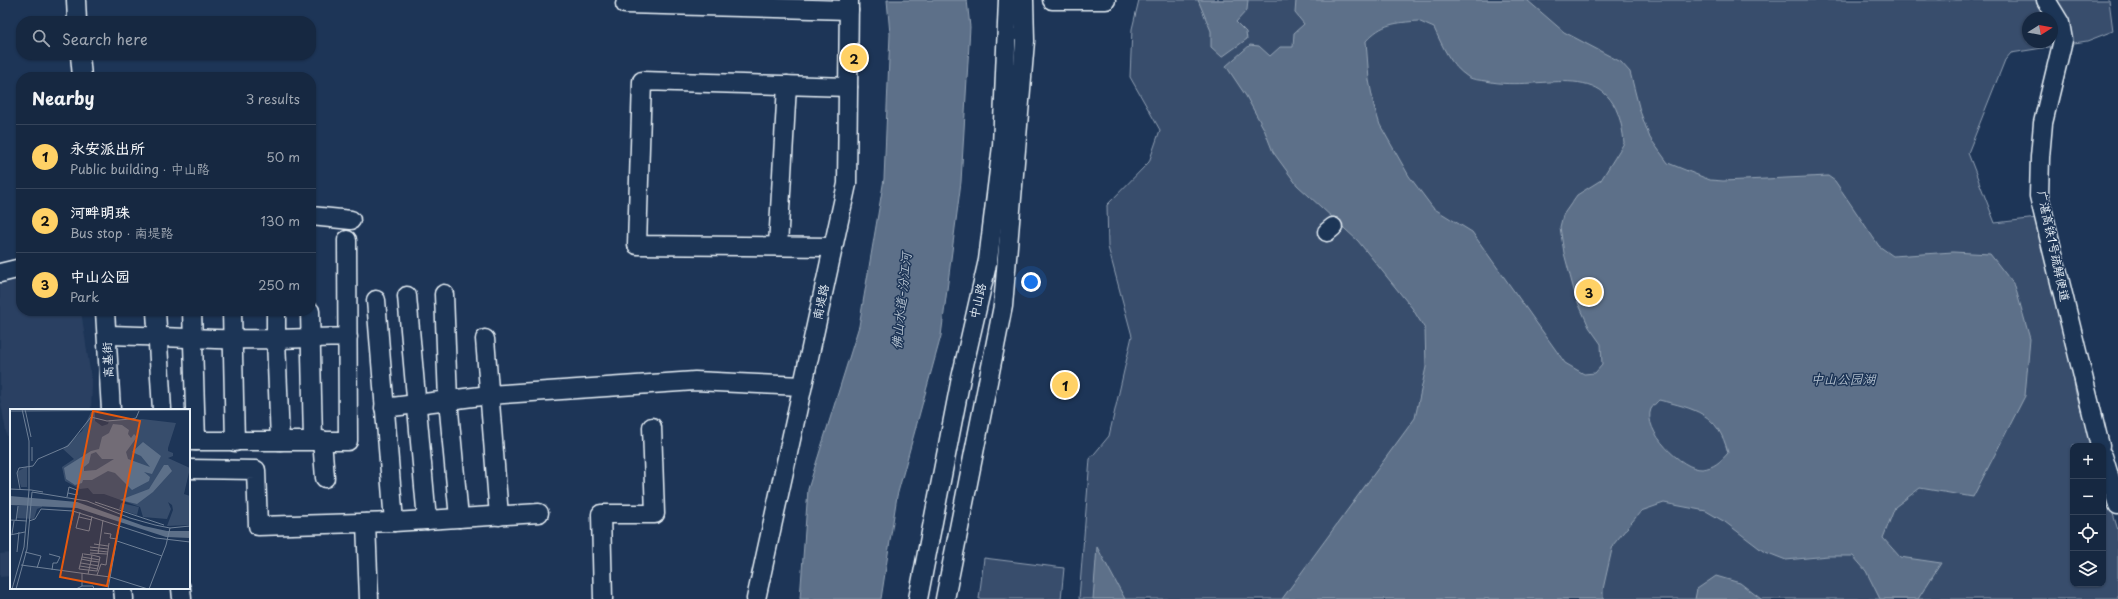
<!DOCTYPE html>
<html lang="en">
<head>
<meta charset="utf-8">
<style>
	body { margin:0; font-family:"Playpen Sans","LXGW WenKai TC",sans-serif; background:#23344c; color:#f1f3f6 }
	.controls { position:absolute; right:12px; bottom:12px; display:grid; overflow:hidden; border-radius:8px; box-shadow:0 1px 3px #0004 }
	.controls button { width:36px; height:36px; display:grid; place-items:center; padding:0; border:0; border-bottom:1px solid #35445a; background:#162841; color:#f1f3f6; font:20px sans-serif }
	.compass { position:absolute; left:2022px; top:12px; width:36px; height:36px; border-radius:50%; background:#162841; box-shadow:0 1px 3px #0004; rotate:79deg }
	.you { position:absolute; left:1031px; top:282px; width:14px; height:14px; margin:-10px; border:3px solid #fff; border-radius:50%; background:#1a73e8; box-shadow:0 0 0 6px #1a73e833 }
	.badge { display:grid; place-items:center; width:26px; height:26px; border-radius:50%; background:#ffd166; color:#111; font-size:13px; font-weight:700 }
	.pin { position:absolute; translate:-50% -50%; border:2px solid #fff; box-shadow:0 1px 4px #0006 }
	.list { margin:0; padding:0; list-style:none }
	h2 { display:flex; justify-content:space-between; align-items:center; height:52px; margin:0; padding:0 16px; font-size:17px }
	h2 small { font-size:13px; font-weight:400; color:#9ea6b1 }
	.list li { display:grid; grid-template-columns:26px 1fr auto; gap:12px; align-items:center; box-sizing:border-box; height:64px; padding:0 16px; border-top:1px solid #35445a }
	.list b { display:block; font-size:15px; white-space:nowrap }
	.list p { margin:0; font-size:13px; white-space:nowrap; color:#9ea6b1 }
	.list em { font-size:13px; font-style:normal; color:#9ea6b1 }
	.icon { flex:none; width:22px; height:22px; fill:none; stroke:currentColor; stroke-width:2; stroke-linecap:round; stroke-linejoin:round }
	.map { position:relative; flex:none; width:2118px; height:599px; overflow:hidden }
	.search { position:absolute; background:#162841; box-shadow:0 1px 3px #0004; left:16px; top:16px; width:300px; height:44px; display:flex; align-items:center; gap:10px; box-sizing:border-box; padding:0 14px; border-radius:16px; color:#9ea6b1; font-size:15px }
	.panel { position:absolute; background:#162841; box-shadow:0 1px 3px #0004; left:16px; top:72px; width:300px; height:244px; border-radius:16px }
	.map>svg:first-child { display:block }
	.built { fill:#2a4162 }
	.green { fill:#374d6c; stroke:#909fb2; fill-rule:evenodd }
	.water { fill:#5d7089; stroke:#95a4b5; fill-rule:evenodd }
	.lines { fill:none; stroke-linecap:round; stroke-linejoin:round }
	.minor-casing { stroke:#e8f1f8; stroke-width:21 }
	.minor { stroke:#1d3557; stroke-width:18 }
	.labels { text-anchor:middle; stroke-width:3; stroke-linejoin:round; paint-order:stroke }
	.street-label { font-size:12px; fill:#e8f1f8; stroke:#1d3557 }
	.water-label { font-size:13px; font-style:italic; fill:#b7c4d1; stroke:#1d3557 }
	.inset-road { fill:none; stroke:#6e8097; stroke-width:1 }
	.view { fill:#e8590c; fill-opacity:0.15; stroke:#e8590c; stroke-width:2 }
	.inset-edge { fill:none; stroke:#e8f1f8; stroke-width:2 }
</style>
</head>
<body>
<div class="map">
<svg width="2118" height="599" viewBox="0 0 2118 599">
	<rect width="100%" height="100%" fill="#1d3557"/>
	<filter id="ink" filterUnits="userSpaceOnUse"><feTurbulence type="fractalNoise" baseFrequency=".025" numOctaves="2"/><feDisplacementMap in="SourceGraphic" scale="8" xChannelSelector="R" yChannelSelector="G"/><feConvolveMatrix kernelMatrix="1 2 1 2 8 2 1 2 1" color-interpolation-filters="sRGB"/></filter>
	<g filter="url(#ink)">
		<g class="built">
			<path d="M21,279V311H81L92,384L91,410H11V459L0,398V283Z"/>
			<path d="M11,553V576L0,577V554Z"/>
		</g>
		<g class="green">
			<path d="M1139,0H2109L2113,31L2087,41L2011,53L2005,60L1968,153L1995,223L2046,217L2076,394L2092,446H2073V584H2103V482L2118,530V599H1079L1090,459L1109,436L1132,336L1108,247L1107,205L1149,162L1160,130L1130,77L1132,29ZM2028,18H2052V42H2028Z"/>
			<path d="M984,558L1064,568L1061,599H979Z"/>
		</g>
		<g class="water">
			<path d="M887,0H967L970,27L961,182L941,336L897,496L881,599H800L808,489L859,326L884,179L890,34Z"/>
			<path d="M1198,0H1248L1247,10L1236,22L1246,32L1247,39L1222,57L1211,47V31Z"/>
			<path d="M1296,0H1527L1564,32L1621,62L1630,72L1640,111L1650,138L1668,163L1710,180L1723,181L1828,176L1835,181L1879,246L1893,256L1953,252L1990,254L2015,286L2030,339L2025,396L1973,497L1920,488L1895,507L1883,538L1900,557L1941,563L1918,599H1880L1866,571L1853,556H1828L1786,560L1763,551L1725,522L1706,511L1664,503L1641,511L1613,545L1603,589V599H1282L1415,418L1426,367L1425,329L1412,308L1358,241L1297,185L1273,152L1264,129L1246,96L1226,66L1250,45L1259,46L1270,56L1280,47H1293L1294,33L1304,24L1295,13ZM1418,21L1434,28C1443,47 1450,65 1468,77C1473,80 1480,80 1486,81C1544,94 1616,50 1624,143L1601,180L1577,195L1563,215L1560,227L1564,253L1576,298L1589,327L1601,344L1602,365L1595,373L1584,374L1565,363L1472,232L1433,208L1409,176L1380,125L1374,106L1369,80L1366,41C1382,23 1396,23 1418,21ZM1659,400C1695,409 1718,413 1728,453C1721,461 1714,468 1702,469C1682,470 1642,430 1651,409C1653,406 1657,402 1659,400Z"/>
			<path d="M1097,547L1125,599H1093Z"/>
			<path d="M1716,576L1740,583L1761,599H1695L1697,589Z"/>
		</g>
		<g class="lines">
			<g class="minor-casing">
				<g id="minor">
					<path d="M76,0L77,21"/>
					<path d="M1052,0H1106"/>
					<path d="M2046,0L2060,23L2063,40L2043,123L2040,157L2039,196L2100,446"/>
					<path d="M625,4L849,10"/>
					<path d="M80,55L82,77"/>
					<path d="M311,216L351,220"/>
					<path d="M1327,232L1333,227"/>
					<path d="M347,240L348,441H280L276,339L348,337"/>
					<path d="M778,246L787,85"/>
					<path d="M833,247L637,245L642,81L848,87"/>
					<path d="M0,273L21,268"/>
					<path d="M444,294L448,400L459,518"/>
					<path d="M407,296L427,520"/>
					<path d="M376,300L394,522"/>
					<path d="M105,311L111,410"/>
					<path d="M156,311L162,410"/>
					<path d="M192,311L196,441"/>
					<path d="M232,311L235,442"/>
					<path d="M310,311L313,440"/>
					<path d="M107,335C163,336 220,341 276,339V311"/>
					<path d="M485,339L499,516"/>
					<path d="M384,408L489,395L695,381L802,386"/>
					<path d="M322,440L325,478"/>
					<path d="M189,441H280"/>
					<path d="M2103,456L2118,505"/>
					<path d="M189,469L256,470L258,526L394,522L539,513"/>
					<path d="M366,523L369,599"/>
					<path d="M123,588L124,599"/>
					<path d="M181,588L182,599"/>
					<path d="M603,599L601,514H655L652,427"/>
					<path d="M756,599L847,184L849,0"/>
					<path d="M918,599L961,378L988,260L1002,146L1008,0"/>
					<path d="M945,599L1003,306L1025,41L1024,0"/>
				</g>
			</g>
			<use href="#minor" class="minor"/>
		</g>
	</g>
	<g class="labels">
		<g class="street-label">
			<text transform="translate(2053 246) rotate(78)" y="4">广湛高铁1号疏解便道</text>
			<text transform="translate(978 301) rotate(-77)" y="4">中山路</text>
			<text transform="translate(821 302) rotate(-78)" y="4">南堤路</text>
			<text transform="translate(108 360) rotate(-93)" y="4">高基街</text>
		</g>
		<g class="water-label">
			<text transform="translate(901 301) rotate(-84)" y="5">佛山水道-汾江河</text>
			<text x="1843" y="384">中山公园湖</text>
		</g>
	</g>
	<g transform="translate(10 409)">
		<rect width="180" height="180" fill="#1d3557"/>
		<path d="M81,3H85V12L92,17L98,15L99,11L132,10L166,14L158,39V42L163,44V47L158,49L180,59L174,85L180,87V116L157,117L163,101L162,96L158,93L161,100L157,110L133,108L130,98L94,85H83L78,79L70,80L55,72L52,58L64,50L53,40L72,22ZM17,57V78H11L7,63ZM111,94L129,98L127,106L109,100ZM8,97H32V98L27,100L24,110L7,109Z" fill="#374d6c"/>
		<path d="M103,15L112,16L119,21L118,25L121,29L124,25L127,28L116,43L118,50L140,58L131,47L122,43L133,33L151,47L142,65L134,63L140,68L139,72L122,81L105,64L98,62L82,71H73L72,74L65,76L56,70L54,59L81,42L89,40L92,28L99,24ZM86,43L92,50H104L86,61L74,62V58L79,54L81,45ZM154,56H158L162,62L143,83L127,95L110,91L139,80ZM0,87L67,93L134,117L157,122H180V129L156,128L67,99L0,96Z" fill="#5d7089" fill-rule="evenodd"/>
		<path class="inset-road" d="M15,0L21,28M0,2L180,1M22,52V38M0,80L21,81M10,80L7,64L9,59L23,57L28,50L58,37L81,8L97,12L121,10L126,9L129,2M21,81L33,83M22,83L77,92L120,109L145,116L160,119L180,117M57,88L59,78L67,81V86L58,84M85,93L154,116M70,103L66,119L79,122L82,107M69,108L82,111M0,111L17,112M6,112L8,97M19,112L25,110L31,100L63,102L146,129L180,133M60,119L64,102M94,124L101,125L100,129L107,130M2,125L4,112M0,126L15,123M107,132L152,147M84,135L98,137M80,138L98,140M80,141L98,143M7,143L9,123M15,143L31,147L27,159M73,144L69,160L87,162L89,153M80,144L97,145M39,145L50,148L47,154H43L42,161M74,145L82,146L90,148L89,153L81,152L82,146M88,145L93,111M72,148L90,151M71,150L81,152L78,165M71,154L89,157M11,156L100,168L138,180M70,157L88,160M87,166L91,155L96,156L99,134M72,177H83L84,180M2,180L14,138L19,81V32L12,0M6,180L17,140L22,83M66,180L72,177V164M98,180L109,118M139,180L156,136L160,119"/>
		<path class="view" d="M83,2L130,12L97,177L50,168Z"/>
		<rect width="180" height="180" class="inset-edge"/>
	</g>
</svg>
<div class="controls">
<button>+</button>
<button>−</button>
<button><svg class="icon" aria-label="locate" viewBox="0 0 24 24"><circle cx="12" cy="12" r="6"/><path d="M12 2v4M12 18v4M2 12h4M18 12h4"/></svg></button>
<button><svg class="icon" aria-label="layers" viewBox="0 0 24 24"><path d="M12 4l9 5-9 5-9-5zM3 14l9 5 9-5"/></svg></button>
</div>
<svg class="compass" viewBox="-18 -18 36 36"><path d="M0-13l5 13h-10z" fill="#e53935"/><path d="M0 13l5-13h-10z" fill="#9ea6b1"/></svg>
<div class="you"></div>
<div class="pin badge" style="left:1065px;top:385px">1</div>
<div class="pin badge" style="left:854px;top:58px">2</div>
<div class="pin badge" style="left:1589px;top:292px">3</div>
<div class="search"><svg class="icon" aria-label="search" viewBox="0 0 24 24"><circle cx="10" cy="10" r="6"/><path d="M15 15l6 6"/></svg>Search here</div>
<section class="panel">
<h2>Nearby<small>3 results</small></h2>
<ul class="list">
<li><span class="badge">1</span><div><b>永安派出所</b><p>Public building · 中山路</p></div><em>50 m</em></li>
<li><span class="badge">2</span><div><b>河畔明珠</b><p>Bus stop · 南堤路</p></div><em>130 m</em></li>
<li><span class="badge">3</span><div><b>中山公园</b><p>Park</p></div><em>250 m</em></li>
</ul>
</section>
</div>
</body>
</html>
